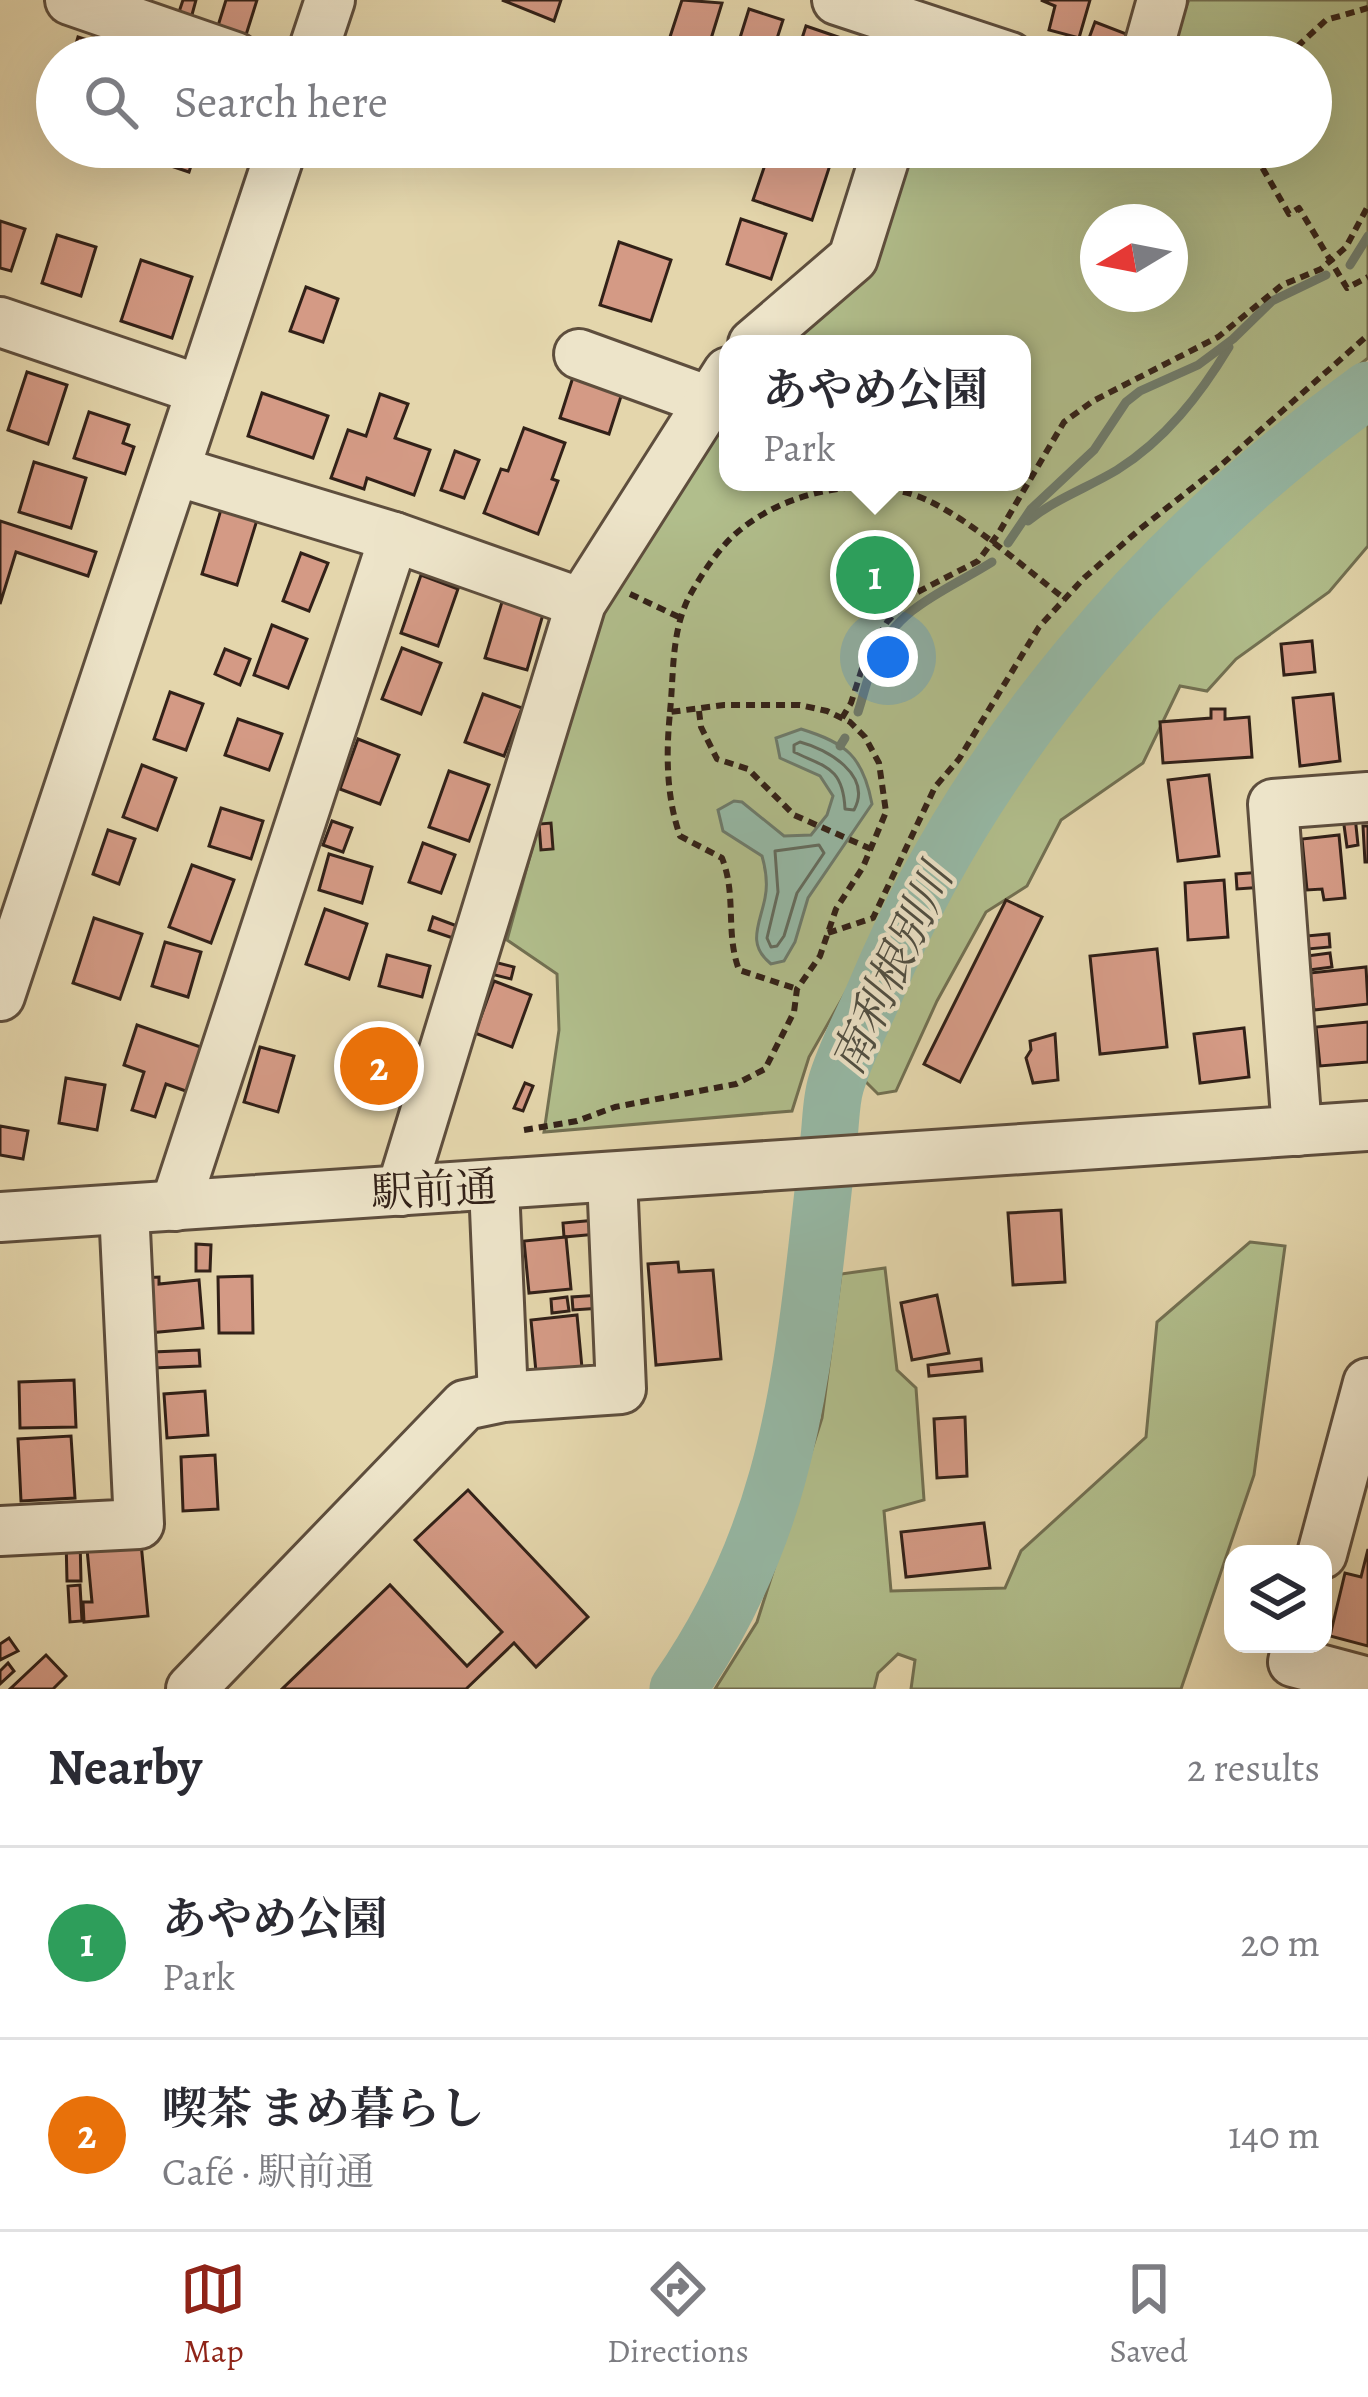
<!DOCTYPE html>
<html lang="en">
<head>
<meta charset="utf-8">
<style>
	body { margin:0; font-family:Alegreya,"Noto Serif JP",serif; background:#f2f2f3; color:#2b2b33 }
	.controls { position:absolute; right:36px; bottom:36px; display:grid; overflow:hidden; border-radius:24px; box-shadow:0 12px 48px #0002 }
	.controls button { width:108px; height:108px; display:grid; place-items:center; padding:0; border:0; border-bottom:3px solid #e1e1e2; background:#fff; color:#2b2b33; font:60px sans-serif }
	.compass { position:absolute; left:1080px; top:204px; width:108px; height:108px; border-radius:50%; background:#fff; box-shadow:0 12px 48px #0002; rotate:260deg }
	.you { position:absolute; left:888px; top:657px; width:42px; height:42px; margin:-30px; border:9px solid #fff; border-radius:50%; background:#1a73e8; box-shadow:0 0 0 18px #1a73e833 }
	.badge { display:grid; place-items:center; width:78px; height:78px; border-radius:50%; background:#8f2418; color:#fff; font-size:39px; font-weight:700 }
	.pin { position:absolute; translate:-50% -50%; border:6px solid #fff; box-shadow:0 3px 12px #0006 }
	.popup { position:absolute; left:719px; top:335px; width:312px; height:156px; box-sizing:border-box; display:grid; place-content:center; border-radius:24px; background:#fff; filter:drop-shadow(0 3px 9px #0005); font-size:39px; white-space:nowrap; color:#7c7c81 }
	.popup b { font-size:45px; color:#2b2b33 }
	.popup::after { content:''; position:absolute; left:50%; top:100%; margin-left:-24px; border:24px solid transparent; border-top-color:#fff }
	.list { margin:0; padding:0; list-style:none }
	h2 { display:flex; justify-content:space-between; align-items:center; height:156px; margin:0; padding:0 48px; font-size:51px }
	h2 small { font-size:39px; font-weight:400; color:#7c7c81 }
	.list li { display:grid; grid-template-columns:78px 1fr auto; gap:36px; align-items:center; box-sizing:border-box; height:192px; padding:0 48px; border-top:3px solid #e1e1e2 }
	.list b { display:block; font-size:45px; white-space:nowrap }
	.list p { margin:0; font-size:39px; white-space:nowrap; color:#7c7c81 }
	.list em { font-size:39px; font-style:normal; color:#7c7c81 }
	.icon { flex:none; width:66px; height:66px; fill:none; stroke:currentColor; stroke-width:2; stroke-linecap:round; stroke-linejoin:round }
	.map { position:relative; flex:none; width:1368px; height:1689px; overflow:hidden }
	.search { position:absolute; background:#fff; box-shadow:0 12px 48px #0002; left:36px; right:36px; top:36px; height:132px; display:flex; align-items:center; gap:30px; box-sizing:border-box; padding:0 42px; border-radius:66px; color:#7c7c81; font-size:45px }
	.sheet { height:540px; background:#fff }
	nav { display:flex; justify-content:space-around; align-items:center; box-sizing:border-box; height:168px; border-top:3px solid #e1e1e2; background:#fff; font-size:33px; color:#7c7c81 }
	nav a { display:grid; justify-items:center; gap:6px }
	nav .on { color:#8f2418 }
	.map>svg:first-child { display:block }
	.green { fill:#b1be8c; stroke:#727052; stroke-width:3; fill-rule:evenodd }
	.water { fill:#96b9a6; stroke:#6e7c6d; stroke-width:3 }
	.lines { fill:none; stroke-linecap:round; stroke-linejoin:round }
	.shore { stroke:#646d5f; stroke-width:3 }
	.stream { stroke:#6e7c6d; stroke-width:9 }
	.river { stroke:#96b9a6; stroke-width:57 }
	.building { fill:#d49a85; stroke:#322118; stroke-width:3 }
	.minor-casing { stroke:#5e4e3d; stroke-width:54 }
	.path { stroke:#322118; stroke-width:6; stroke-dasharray:9 6; stroke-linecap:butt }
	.minor { stroke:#ede4c9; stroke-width:48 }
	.labels { text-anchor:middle; stroke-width:9; stroke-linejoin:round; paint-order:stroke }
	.street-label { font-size:42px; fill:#322118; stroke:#ede4c9 }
	.water-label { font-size:45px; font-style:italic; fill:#504f43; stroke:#ede4c9 }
</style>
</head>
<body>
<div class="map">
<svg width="1368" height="1689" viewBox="0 0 1368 1689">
	<rect width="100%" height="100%" fill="#e4d6ac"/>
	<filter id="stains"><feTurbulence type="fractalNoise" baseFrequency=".00167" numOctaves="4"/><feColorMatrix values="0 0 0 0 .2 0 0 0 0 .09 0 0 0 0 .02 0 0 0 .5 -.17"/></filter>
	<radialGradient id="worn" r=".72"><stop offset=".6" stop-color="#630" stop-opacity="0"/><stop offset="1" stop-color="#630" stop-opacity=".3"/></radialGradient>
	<g class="green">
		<path d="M1189,0H1368V358L1300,413L1222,486L1316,414L1368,421V546L1329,592L1236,659L1207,691L1180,686L1143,763L1061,820L1027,886L986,912L937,1001L896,1091L878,1094L852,1068L885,944L1006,719L991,737L809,1057L792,1111L544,1132L559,1030L557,974L507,940L598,607L728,391V482H1022V344H770L903,147H1311V57H1172L1177,42L1171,29L1175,8L1186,7ZM1098,222H1170V294H1098Z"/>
		<path d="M1250,1242L1285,1246L1254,1475L1181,1689H911L915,1660L898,1654L878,1673L874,1689H715L757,1622L822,1418L841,1274L885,1268L897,1370L916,1388L924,1500L884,1511L891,1591L1005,1588L1021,1551L1146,1437L1157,1322Z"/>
	</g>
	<path class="water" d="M801,729C846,743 863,756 872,804L808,898L795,942L784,961L771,964C746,944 760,924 765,898C768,884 766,870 762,856L723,831L718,810L734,801L742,802L784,836L811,835L827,815L833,796L820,776L780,758L776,738Z"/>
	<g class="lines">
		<g class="shore">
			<path d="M800,742C827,749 873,775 854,810L845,809C843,767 825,767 794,752V745Z"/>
			<path d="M819,845L824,853L797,893L784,936L777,946L771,947L767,938L778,892L775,851Z"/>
		</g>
		<g class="stream">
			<path d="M1350,265L1368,236"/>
			<path d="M1028,521C1055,499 1087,488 1117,470C1165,440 1200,395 1229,347"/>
			<path d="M1008,543L1031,509L1094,450L1126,402L1140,391L1198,365L1233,339L1272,301L1326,275"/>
			<path d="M858,712C864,694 868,674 876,657C898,606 948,590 992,562"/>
			<path d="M840,746L845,738"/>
		</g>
		<path class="river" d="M678,1689C777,1546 798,1414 817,1246C821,1210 825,1174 829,1138C831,1120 831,1100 836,1084C845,1053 862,1022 875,992C976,750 1156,543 1368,390"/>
	</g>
	<g class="building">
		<path d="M183,0H196L190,22L177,18Z"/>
		<path d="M226,0H257L245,38L217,29Z"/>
		<path d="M502,0H561L554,21Z"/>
		<path d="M682,0L722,3L706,55L668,43Z"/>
		<path d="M1041,0H1090L1079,38L1049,30L1055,6Z"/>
		<path d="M749,9L783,20L771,57H734Z"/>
		<path d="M1095,22L1129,35L1120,57H1107L1085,49Z"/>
		<path d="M806,26L844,39L838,57H796Z"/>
		<path d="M78,37L125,52L123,57H72Z"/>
		<path d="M866,46L900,57H862Z"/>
		<path d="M167,147H197L189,172L162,163Z"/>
		<path d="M771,147H784L831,162L812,220L753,200Z"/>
		<path d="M741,219L786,234L771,279L727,264Z"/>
		<path d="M0,221L25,229L11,271L0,268Z"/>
		<path d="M57,235L96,247L81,296L42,283Z"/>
		<path d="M619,242L671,260L651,321L600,305Z"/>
		<path d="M141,260L192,277L172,338L121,321Z"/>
		<path d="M306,287L338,299L323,342L290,331Z"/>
		<path d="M27,372L67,385L48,444L8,430Z"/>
		<path d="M574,374L623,390L609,434L560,418Z"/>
		<path d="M262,393L328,416L313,458L248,436Z"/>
		<path d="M380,394L408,404L395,438L430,450L414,495L367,478L364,489L331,478L348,430L366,436Z"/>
		<path d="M89,412L129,425L123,443L134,447L125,474L74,458Z"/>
		<path d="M524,428L565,443L552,479L558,481L538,534L484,513L501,469L508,471Z"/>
		<path d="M455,451L479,460L464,498L441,490Z"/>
		<path d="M34,462L86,478L71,528L19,512Z"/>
		<path d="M225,496L261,507L237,585L202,574Z"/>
		<path d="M0,521L96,552L88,576L16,552L0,604Z"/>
		<path d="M301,553L328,563L309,611L283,601Z"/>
		<path d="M421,575L458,589L438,646L401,633Z"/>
		<path d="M505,592L546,604L527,670L485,658Z"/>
		<path d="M272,625L307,639L288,688L254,675Z"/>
		<path d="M1312,641L1315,672L1284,675L1281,644Z"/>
		<path d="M402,648L441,663L421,714L382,699Z"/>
		<path d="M225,649L250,659L240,685L215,674Z"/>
		<path d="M170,692L203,704L186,750L154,739Z"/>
		<path d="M483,694L522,708L504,756L465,742Z"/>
		<path d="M1333,694L1340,761L1300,766L1293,698Z"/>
		<path d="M1211,709H1225V719L1249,717L1252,757L1163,763L1160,722L1211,718Z"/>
		<path d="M238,719L282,734L269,770L225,755Z"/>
		<path d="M358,739L399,755L380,804L340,789Z"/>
		<path d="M142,765L176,778L157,830L123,817Z"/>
		<path d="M449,771L489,785L469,841L429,827Z"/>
		<path d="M1209,775L1219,856L1178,861L1168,780Z"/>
		<path d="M221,808L263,821L251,859L209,846Z"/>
		<path d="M1355,816L1358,845L1347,847L1343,818Z"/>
		<path d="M332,821L352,828L343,852L323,845Z"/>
		<path d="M551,823L553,849L541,850L539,824Z"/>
		<path d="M1363,826H1368V862H1365Z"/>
		<path d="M108,830L135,839L119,884L93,874Z"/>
		<path d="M1339,835L1345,898L1324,900L1322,889L1307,890L1302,839Z"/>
		<path d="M423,843L455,855L441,893L409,882Z"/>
		<path d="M329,854L372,867L362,903L319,890Z"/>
		<path d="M192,865L234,880L211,943L169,927Z"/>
		<path d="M1263,872L1264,887L1237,889L1236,874Z"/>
		<path d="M1224,880L1228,937L1188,940L1185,883Z"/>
		<path d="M1006,900L1042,917L960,1082L924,1064Z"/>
		<path d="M325,909L367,924L349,979L306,964Z"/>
		<path d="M433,917L457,926L453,938L429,930Z"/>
		<path d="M94,918L142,934L120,999L73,983Z"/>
		<path d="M1329,934L1330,947L1308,949L1306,936Z"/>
		<path d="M165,942L201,952L188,997L152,986Z"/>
		<path d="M1157,949L1167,1047L1100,1054L1090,956Z"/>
		<path d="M1330,953L1332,967L1309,970L1307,956Z"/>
		<path d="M387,955L430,966L422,997L379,986Z"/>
		<path d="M490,961L514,967L511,979L487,973Z"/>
		<path d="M1366,967L1368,1004L1314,1010L1310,973Z"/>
		<path d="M494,981L531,995L512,1047L475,1033Z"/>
		<path d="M1368,1022V1062L1320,1066L1316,1027Z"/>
		<path d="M137,1025L215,1052L200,1096L166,1084L155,1117L132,1110L144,1072L124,1065Z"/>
		<path d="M1244,1028L1249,1077L1200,1083L1194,1034Z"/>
		<path d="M1055,1034L1058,1080L1033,1083L1026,1058L1031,1050L1030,1041Z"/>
		<path d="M367,1045L398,1052L391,1084L360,1077Z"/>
		<path d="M260,1047L294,1056L278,1112L244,1102Z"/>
		<path d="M66,1078L105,1085L97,1130L59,1123Z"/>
		<path d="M525,1083L533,1086L523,1111L514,1108Z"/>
		<path d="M0,1126L28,1131L23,1159L0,1155Z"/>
		<path d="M1061,1210L1065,1282L1013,1285L1008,1213Z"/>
		<path d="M597,1220L598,1234L564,1237L563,1223Z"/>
		<path d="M566,1237L571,1289L529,1293L524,1241Z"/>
		<path d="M196,1244L211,1245L210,1271H196Z"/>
		<path d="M678,1262L679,1272L713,1270L721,1359L656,1365L648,1264Z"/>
		<path d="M252,1276L253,1333H219L218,1277Z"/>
		<path d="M159,1277V1284L199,1280L203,1328L148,1333L143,1278Z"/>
		<path d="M600,1295L601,1308L573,1310L572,1297Z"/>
		<path d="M937,1295L949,1353L912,1360L901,1303Z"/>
		<path d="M567,1297L569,1311L552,1313L551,1299Z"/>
		<path d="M577,1315L582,1368L536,1372L531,1320Z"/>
		<path d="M199,1350L200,1366L153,1368V1352Z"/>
		<path d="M981,1359L982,1371L929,1376L928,1365Z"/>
		<path d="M74,1380L76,1427L20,1428L19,1382Z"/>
		<path d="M205,1391L208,1435L167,1438L164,1394Z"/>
		<path d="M965,1417L967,1476L937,1478L934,1419Z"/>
		<path d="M71,1436L75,1498L21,1501L18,1439Z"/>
		<path d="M215,1455L218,1509L183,1511L181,1457Z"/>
		<path d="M468,1490L588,1617L536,1667L514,1643L466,1689H282L390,1585L467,1666L502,1632L415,1540Z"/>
		<path d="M984,1523L990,1568L906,1577L901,1532Z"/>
		<path d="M66,1538H80L81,1581H67Z"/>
		<path d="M141,1543L148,1616L84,1622L83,1602H92L87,1549Z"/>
		<path d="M1368,1549V1646L1330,1636L1345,1573L1361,1577Z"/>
		<path d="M80,1585L82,1621L70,1622L68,1586Z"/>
		<path d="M9,1638L18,1651L0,1660V1644Z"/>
		<path d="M46,1655L66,1676L53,1689H10Z"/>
		<path d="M8,1663L14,1671L0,1684V1671Z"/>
	</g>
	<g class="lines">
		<g class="minor-casing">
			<g id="minor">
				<path d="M70,0L235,57"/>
				<path d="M837,0L1010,57"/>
				<path d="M311,57L330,0"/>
				<path d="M1146,57L1162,0"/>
				<path d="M0,322L201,390"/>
				<path d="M753,344L853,258L888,147"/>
				<path d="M579,354L709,401"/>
				<path d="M176,471L394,537L581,603"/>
				<path d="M0,996L282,147"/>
				<path d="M1297,1131L1273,804L1368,797"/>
				<path d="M494,1186L503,1397"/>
				<path d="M401,1191L581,603L728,372"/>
				<path d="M175,1206L394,537"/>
				<path d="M0,1217L1368,1126"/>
				<path d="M0,1531L139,1524L124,1209"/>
				<path d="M1322,1554L1368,1383"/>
				<path d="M1297,1644L1293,1662L1368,1682"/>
				<path d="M191,1689L465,1405L503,1397L621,1389L612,1177"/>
			</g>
		</g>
		<g class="path">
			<path d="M1286,57L1326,20L1368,8"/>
			<path d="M1255,155L1289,214L1299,208L1347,288L1368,277"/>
			<path d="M630,594L681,618"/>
			<path d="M699,711L701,727L717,759L748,769L794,815L871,849"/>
			<path d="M670,712C674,672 671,631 690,595C703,572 720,546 740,530C790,489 873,473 931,502C974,523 1026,569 1065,599"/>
			<path d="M842,718L851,703L865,659L887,622L912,595L978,561L998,534L1064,422L1093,401L1218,337L1282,285L1321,269L1346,247L1368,206"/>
			<path d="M828,933L873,918L935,787L959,759L1039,627L1084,578L1140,529L1220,466L1368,335"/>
			<path d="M524,1130L577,1121L615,1107L736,1084L765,1069L794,1012L797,989L820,956L836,909L863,867L886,812L879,763L865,737L850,722L827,711L800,705H724L670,712C666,753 666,796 680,836L722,858C737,896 725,932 739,970L797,989"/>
		</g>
		<use href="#minor" class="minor"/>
	</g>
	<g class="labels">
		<g class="street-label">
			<text transform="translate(434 1189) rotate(-3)" y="15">駅前通</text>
		</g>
		<g class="water-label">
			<text transform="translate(891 969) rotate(-65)" y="16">南利根別川</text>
		</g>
	</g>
	<rect width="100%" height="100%" filter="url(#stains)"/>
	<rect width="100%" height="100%" fill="url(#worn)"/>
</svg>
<div class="controls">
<button><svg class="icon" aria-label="layers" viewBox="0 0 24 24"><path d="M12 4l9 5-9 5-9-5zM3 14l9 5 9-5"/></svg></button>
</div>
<svg class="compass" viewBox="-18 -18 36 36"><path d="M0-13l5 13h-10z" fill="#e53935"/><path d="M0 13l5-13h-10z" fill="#7c7c81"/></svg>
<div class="you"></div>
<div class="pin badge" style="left:875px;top:575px;background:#2e9e5b">1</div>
<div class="popup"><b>あやめ公園</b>Park</div>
<div class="pin badge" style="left:379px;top:1066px;background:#e8710a">2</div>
<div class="search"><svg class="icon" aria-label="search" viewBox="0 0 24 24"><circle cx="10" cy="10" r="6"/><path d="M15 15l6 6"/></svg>Search here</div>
</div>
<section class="sheet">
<h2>Nearby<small>2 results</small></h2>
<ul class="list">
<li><span class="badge" style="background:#2e9e5b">1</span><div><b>あやめ公園</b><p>Park</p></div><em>20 m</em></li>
<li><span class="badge" style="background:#e8710a">2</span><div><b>喫茶 まめ暮らし</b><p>Café · 駅前通</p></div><em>140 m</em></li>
</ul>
</section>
<nav>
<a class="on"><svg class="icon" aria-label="map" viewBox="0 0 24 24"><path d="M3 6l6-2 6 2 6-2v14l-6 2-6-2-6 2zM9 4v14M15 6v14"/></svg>Map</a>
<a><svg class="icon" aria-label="directions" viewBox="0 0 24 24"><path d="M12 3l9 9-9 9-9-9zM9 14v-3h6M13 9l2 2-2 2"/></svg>Directions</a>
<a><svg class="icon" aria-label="saved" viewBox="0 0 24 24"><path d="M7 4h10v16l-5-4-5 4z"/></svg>Saved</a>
</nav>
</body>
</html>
